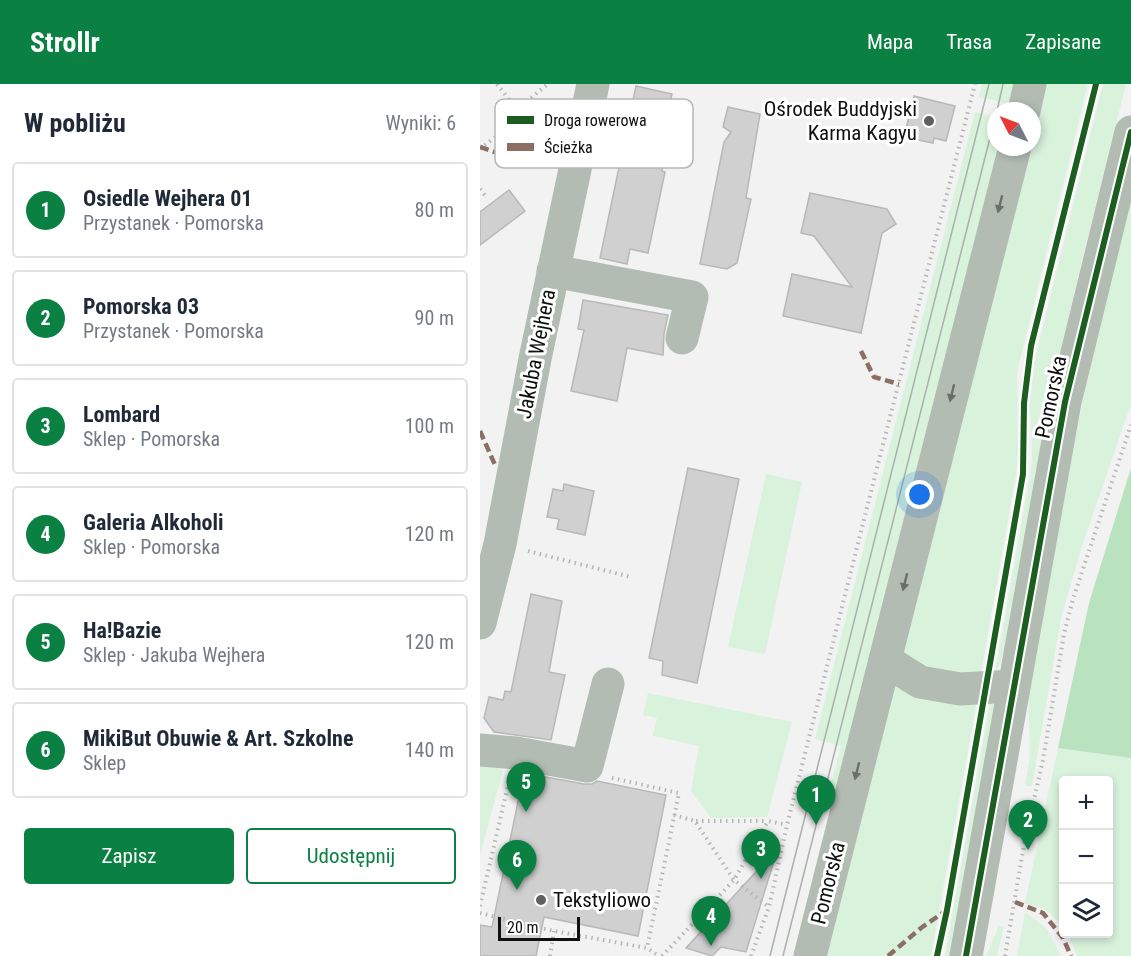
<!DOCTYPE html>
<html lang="pl">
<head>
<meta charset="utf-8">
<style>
	body { margin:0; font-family:"Roboto Condensed",sans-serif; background:#f6f6f7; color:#1f2937 }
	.controls { position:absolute; right:18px; bottom:18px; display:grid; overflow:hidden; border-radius:6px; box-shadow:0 3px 9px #0003 }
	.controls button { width:54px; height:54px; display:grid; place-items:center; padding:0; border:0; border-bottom:2px solid #e0e1e3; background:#fff; color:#1f2937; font:30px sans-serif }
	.compass { position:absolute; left:507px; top:18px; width:54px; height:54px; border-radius:50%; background:#fff; box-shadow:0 3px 9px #0003; rotate:312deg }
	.scale { position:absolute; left:18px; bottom:15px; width:82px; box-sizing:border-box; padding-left:6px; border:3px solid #0f100f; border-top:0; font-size:16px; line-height:21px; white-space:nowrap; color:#0f100f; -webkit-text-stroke:4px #fff; paint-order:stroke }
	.you { position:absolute; left:440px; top:411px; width:21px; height:21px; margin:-15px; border:4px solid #fff; border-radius:50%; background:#1a73e8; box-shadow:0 0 0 9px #1a73e833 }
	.badge { display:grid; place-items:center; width:39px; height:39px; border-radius:50%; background:#0b8043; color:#fff; font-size:20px; font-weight:700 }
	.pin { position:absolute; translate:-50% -50px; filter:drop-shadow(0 2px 3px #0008) }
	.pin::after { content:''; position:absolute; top:32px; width:21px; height:18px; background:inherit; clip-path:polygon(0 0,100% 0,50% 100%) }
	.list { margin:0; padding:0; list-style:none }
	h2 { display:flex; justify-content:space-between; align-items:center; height:78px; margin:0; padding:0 24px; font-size:26px }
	h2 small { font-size:20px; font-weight:400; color:#747a83 }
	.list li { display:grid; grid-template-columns:39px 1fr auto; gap:18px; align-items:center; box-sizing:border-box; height:96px; margin:0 12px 12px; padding:0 12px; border:2px solid #e0e1e3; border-radius:6px }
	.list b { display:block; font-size:22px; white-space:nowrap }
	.list p { margin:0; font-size:20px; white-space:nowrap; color:#747a83 }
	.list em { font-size:20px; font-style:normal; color:#747a83 }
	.actions { display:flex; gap:12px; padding:18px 24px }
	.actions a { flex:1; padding:14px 0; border:2px solid #0b8043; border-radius:6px; text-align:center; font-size:21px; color:#0b8043 }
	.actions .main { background:#0b8043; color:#fff }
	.icon { flex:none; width:33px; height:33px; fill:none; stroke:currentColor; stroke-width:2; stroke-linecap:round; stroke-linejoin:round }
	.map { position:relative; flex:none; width:651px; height:872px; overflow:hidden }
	header { display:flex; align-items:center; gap:36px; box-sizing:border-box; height:84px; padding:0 30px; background:#0b8043; color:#fff }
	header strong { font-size:28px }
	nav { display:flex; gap:33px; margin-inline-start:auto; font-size:21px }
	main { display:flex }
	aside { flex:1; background:#fff }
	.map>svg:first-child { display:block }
	.green { fill:#d9f2dc }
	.forest { fill:#b9e2be }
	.building { fill:#cfd0cf; stroke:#b7b8b7; stroke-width:1.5 }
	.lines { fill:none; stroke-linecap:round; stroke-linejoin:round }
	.path { stroke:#b2b8b3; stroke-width:4; stroke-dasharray:1.5 4.5; stroke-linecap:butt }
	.minor { stroke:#b2bcb3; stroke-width:33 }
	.tram { stroke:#aab0ab; stroke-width:1.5 }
	.quiet { stroke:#8d6e63; stroke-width:4.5; stroke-dasharray:9 4.5; stroke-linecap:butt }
	.cycleway-casing { stroke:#fff; stroke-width:10 }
	.cycleway { stroke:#1b5e20; stroke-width:6 }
	.oneway { fill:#696f69 }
	.poi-dot { fill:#5e5f5e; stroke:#fff; stroke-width:2 }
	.labels { text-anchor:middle; stroke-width:6; stroke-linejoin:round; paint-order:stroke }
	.poi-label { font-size:21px; fill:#0f100f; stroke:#fff; text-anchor:end }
	.street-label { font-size:21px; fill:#0f100f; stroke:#fff }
	.key { fill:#fff; stroke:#b7b7b7; stroke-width:1.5 }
	.key-label { font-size:16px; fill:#0f100f }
</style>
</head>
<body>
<header>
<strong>Strollr</strong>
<nav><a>Mapa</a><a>Trasa</a><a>Zapisane</a></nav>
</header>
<main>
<aside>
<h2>W pobliżu<small>Wyniki: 6</small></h2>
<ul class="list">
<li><span class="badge">1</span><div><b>Osiedle Wejhera 01</b><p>Przystanek · Pomorska</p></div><em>80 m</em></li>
<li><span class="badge">2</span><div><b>Pomorska 03</b><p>Przystanek · Pomorska</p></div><em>90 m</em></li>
<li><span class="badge">3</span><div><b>Lombard</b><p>Sklep · Pomorska</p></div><em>100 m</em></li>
<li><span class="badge">4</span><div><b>Galeria Alkoholi</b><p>Sklep · Pomorska</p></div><em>120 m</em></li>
<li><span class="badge">5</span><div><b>Ha!Bazie</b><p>Sklep · Jakuba Wejhera</p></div><em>120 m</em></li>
<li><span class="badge">6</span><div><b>MikiBut Obuwie &amp; Art. Szkolne</b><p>Sklep</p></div><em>140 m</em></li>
</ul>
<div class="actions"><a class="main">Zapisz</a><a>Udostępnij</a></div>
</aside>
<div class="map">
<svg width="651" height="872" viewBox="0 0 651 872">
	<rect width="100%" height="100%" fill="#f1f2f1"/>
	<g class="green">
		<path d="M502,0H538L530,17L526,19L499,13Z"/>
		<path d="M564,0H608L537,288L538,368L536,390L500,594L448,588L424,569V546L548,63H552V49Z"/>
		<path d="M623,0H646L601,180L571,308L524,567L520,580L515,589L550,391L552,373L550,319L555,275Z"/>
		<path d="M495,28L516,33V63H522L357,718L347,716L361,662L335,655Z"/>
		<path d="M651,105V320L602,462L581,534L552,702H545L550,672L548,603L593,364L632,182Z"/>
		<path d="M286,390L322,398L285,570L248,563Z"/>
		<path d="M413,595L497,616L451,872H344Z"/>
		<path d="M168,609L312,638L287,733L231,734L211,707L219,662L173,652L177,634L163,631Z"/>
		<path d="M510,618L515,619L470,872H465Z"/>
		<path d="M578,664L651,674V872H597L588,850H628V696H584L583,842L566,826L545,819Z"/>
		<path d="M0,679L23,686L0,771Z"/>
		<path d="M545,828L567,845L581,872H537Z"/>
		<path d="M519,842H524L517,872H506Z"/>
	</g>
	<path class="forest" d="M651,384V674L578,664L609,519Z"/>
	<g class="building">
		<path d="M156,2L192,10L178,72L184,74L182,87L185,88L168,169L150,165L147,180L120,174Z"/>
		<path d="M434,12L475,22L466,57L454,54L453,59L424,53Z"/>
		<path d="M248,23L280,30L266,114L271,115L257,179L247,185L220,180L244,58L251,48L243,43Z"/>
		<path d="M29,106L45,127L0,161V128Z"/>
		<path d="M330,109L407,125L416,140L402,149L381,249L303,232L312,190L372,203L334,152L321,149Z"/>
		<path d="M103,216L188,231L184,250L183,271L147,264L137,317L91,307L104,246L98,245Z"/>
		<path d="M208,384L259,395L217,599L182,591L183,577L169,574Z"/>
		<path d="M84,400L114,407L105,451L77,445L79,435L67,433L73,405L83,407Z"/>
		<path d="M51,510L82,517L69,588L85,591L71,656L14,648L4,634L9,613L23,616L25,607L31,608Z"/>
		<path d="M44,689L104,700H112L117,697L186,711L158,852L64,833L56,872H0V841L12,843Z"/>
		<path d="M298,764L266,868L241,863L232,872L206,864Z"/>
	</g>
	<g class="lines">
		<g class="path">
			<path d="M17,0L68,66"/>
			<path d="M37,25L68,0"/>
			<path d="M0,65L42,32"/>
			<path d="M27,81L38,35"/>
			<path d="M0,105L7,114"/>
			<path d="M48,467L151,493"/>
			<path d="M132,694L199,709L167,864"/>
			<path d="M194,731L215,737L254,796L289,823"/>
			<path d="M216,737H288"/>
			<path d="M0,822L29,697"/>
			<path d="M0,829L74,847L167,864L179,872"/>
			<path d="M70,872L74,847"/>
			<path d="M182,872L254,796L288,737L307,741"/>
			<path d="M271,872L289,823L307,741L397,384L495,0"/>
			<path d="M525,872L545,755L563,676L584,550L593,515L651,341"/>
		</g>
		<g class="minor">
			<path d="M544,27L550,0"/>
			<path d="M73,187L212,213L202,254"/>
			<path d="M0,539L20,460L55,275L113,0"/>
			<path d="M405,576L440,598L480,605L534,602"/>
			<path d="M0,666L36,669L107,682L128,600"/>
			<path d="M330,872L535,63"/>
			<path d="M486,872L585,318L651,48"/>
		</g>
		<g class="tram">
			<path d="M517,27L523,0"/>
			<path d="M290,872L509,0"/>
			<path d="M303,872L516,30"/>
		</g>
		<g class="quiet">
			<path d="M0,63L15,68"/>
			<path d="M381,267L394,293L419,300"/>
			<path d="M0,347L15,381"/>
			<path d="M535,818L563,829L583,854L591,872"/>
			<path d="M408,872L441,844L467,826"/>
		</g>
		<g class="cycleway-casing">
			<g id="cycleway">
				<path d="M457,872L467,826L543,390L544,319L551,262L616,0"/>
				<path d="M486,872L585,318L651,48"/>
			</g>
		</g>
		<use href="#cycleway" class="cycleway"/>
	</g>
	<defs><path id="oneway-solid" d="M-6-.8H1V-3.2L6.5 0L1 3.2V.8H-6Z" transform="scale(1.5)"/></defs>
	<g class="oneway">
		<use href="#oneway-solid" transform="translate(520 120) rotate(104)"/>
		<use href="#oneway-solid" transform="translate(472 309) rotate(104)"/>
		<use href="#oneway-solid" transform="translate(425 498) rotate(104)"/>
		<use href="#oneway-solid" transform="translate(377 687) rotate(104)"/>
	</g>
	<g class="poi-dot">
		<circle cx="449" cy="37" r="6"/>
		<circle cx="61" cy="816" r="6"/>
	</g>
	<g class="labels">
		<g class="poi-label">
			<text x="437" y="32">Ośrodek Buddyjski<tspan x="437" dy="24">Karma Kagyu</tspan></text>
			<text x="73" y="823" text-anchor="start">Tekstyliowo</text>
		</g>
		<g class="street-label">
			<text transform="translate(56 270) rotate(-79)" y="7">Jakuba Wejhera</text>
			<text transform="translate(571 313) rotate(-78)" y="7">Pomorska</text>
			<text transform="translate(348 799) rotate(-76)" y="7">Pomorska</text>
		</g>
	</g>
	<rect x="15" y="15" width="198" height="69" rx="9" class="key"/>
	<rect x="27" y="32" width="27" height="8" fill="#1b5e20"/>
	<rect x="27" y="59" width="27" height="8" fill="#8d6e63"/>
	<g class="key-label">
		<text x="64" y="42">Droga rowerowa</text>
		<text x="64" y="69">Ścieżka</text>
	</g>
</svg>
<div class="controls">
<button>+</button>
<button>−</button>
<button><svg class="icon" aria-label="layers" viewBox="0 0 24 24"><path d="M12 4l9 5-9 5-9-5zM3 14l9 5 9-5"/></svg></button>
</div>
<svg class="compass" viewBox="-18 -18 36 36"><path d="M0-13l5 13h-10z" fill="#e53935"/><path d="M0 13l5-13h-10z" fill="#747a83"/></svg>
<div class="scale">20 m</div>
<div class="you"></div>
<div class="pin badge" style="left:336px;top:741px">1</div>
<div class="pin badge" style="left:548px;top:766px">2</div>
<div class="pin badge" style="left:281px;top:795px">3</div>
<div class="pin badge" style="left:231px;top:862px">4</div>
<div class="pin badge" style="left:46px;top:728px">5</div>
<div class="pin badge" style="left:37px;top:806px">6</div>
</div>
</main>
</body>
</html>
